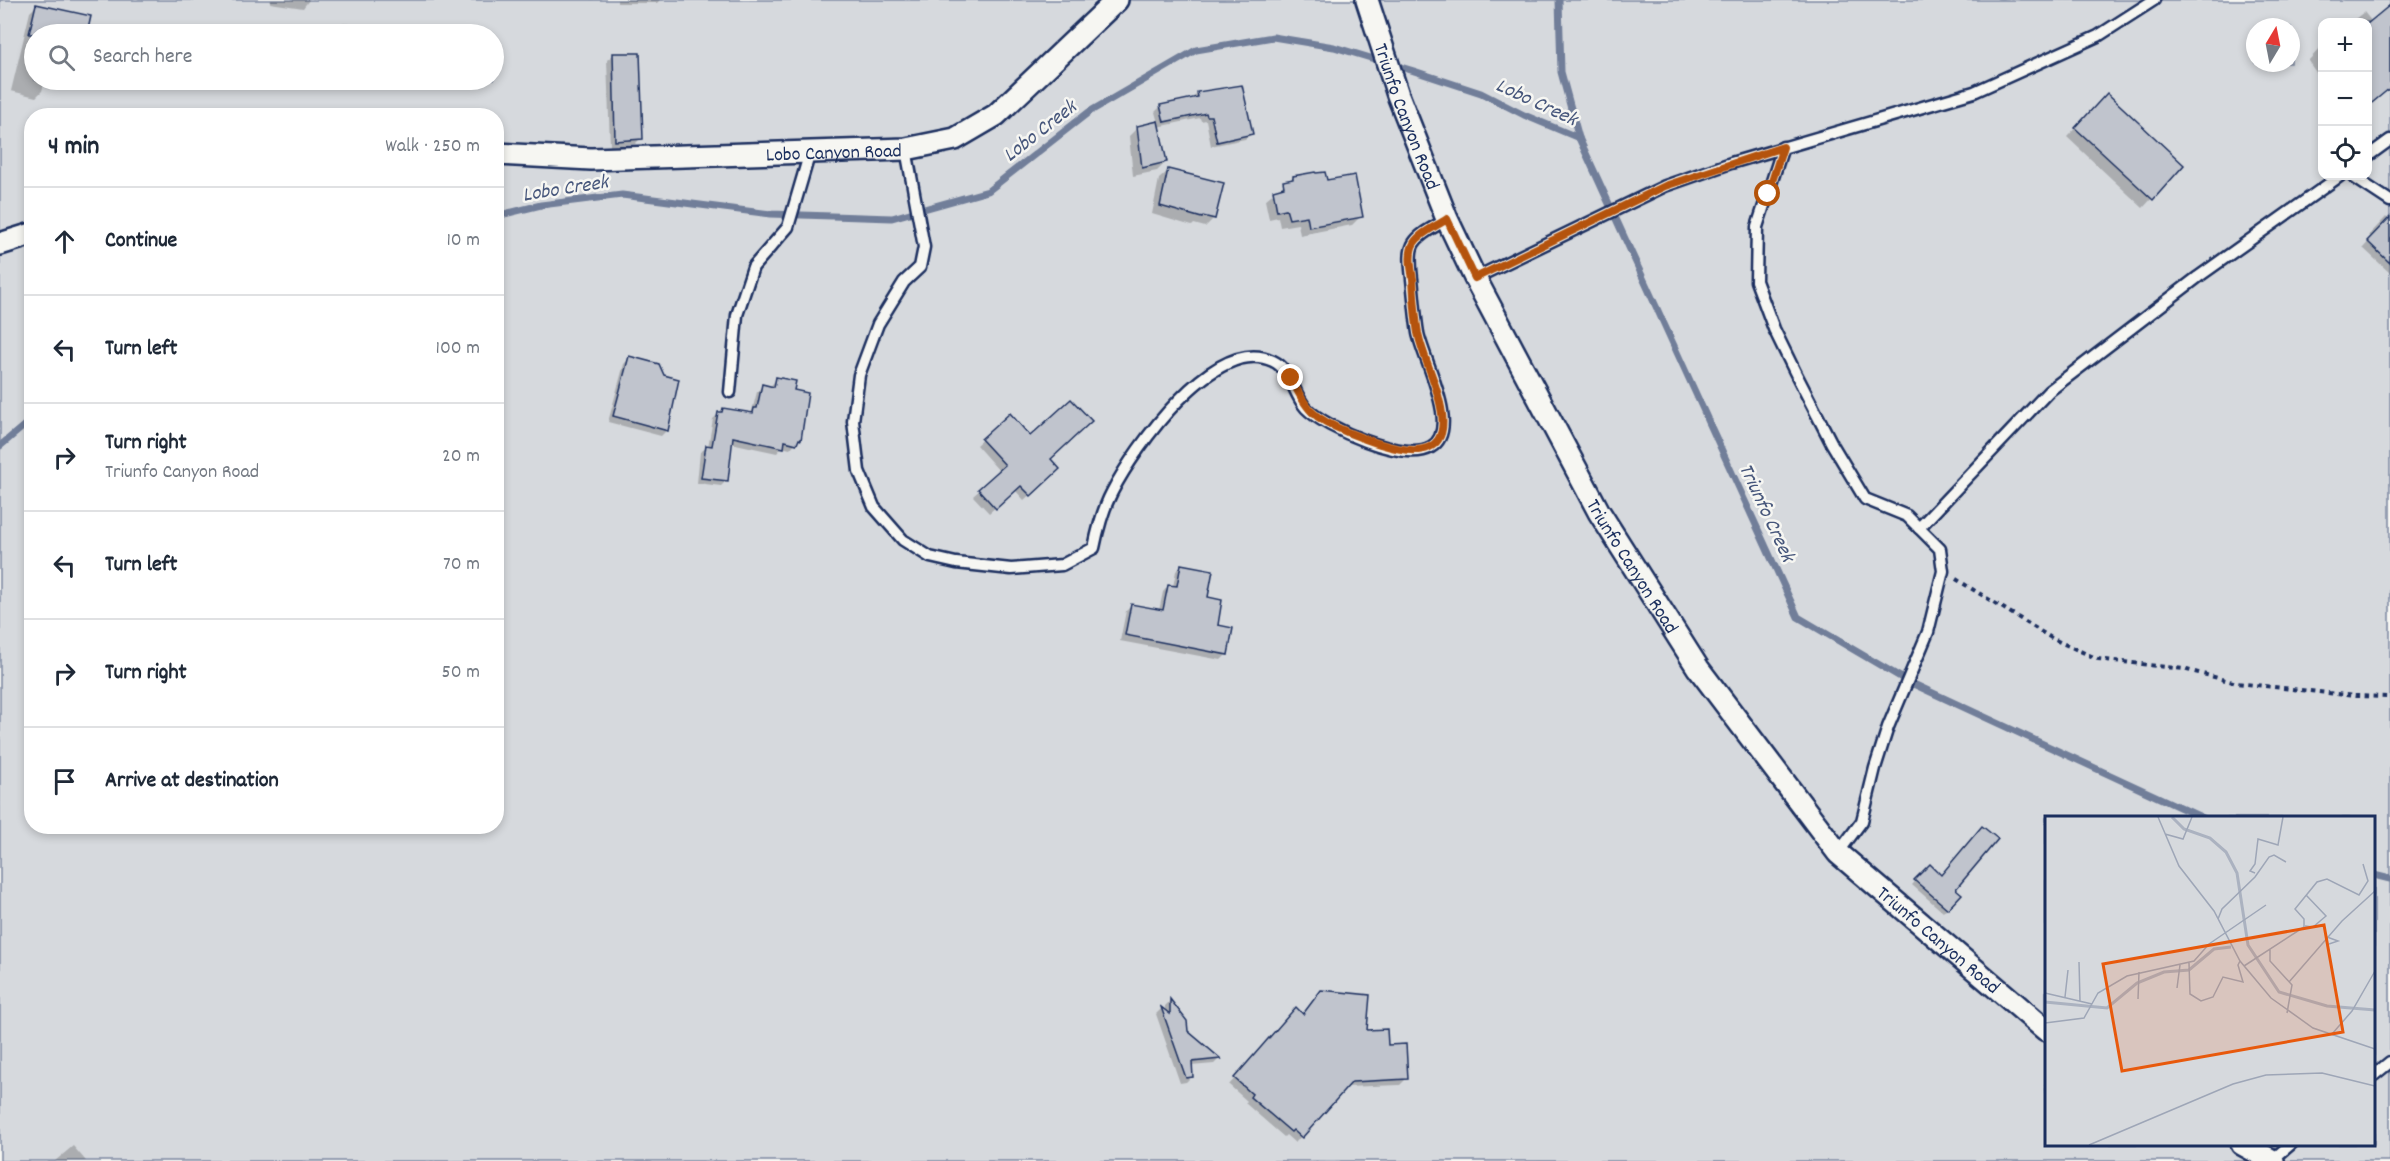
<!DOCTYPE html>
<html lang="en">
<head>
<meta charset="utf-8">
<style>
	body { margin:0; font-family:Dekko,sans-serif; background:#f6f6f7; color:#1f2937 }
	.controls { position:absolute; right:18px; top:18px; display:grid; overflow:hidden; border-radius:12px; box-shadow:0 3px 9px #0003 }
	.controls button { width:54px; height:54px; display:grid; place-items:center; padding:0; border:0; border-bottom:2px solid #e0e1e3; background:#fff; color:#1f2937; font:30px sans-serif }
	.compass { position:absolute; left:2246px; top:18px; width:54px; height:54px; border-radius:50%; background:#fff; box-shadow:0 3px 9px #0003; rotate:10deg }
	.stop { position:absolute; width:18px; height:18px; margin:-14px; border:4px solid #b45309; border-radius:50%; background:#fff }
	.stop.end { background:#b45309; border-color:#fff; box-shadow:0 2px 6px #0008 }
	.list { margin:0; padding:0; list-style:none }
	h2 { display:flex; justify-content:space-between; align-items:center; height:78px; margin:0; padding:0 24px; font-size:26px }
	h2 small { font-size:20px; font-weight:400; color:#747a83 }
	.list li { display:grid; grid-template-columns:39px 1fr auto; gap:18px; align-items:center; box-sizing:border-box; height:108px; padding:0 24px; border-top:2px solid #e0e1e3 }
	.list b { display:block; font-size:22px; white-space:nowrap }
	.list p { margin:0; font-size:20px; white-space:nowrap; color:#747a83 }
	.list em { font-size:20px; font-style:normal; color:#747a83 }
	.icon { flex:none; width:33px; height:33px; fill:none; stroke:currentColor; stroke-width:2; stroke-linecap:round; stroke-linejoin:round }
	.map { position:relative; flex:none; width:2390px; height:1161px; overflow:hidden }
	.search { position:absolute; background:#fff; box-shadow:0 3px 9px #0003; left:24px; top:24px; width:480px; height:66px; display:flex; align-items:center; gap:15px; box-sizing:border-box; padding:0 21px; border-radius:33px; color:#747a83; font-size:22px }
	.panel { position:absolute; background:#fff; box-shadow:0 3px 9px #0003; left:24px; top:108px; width:480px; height:726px; border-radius:24px }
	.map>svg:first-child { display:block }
	.green { fill:#d6d9dd; stroke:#78849e; stroke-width:1.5; fill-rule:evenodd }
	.shadow { fill:#0003 }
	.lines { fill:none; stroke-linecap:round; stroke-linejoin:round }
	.stream { stroke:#717e99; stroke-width:7 }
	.building { fill:#c0c4cd; stroke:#1b2f5e; stroke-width:1.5 }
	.lane-casing { stroke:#1b2f5e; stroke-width:15 }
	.street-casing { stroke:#1b2f5e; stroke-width:26 }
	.path { stroke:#1b2f5e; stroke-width:4; stroke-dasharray:4.5 4.5; stroke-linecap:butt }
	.lane { stroke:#f6f6f2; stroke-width:10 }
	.street { stroke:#f6f6f2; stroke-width:21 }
	.route { stroke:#b45309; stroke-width:8 }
	.labels { text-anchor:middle; stroke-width:5; stroke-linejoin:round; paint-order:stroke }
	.street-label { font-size:20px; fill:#1b2f5e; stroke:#f6f6f2 }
	.water-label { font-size:21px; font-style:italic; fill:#46567b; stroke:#f6f6f2 }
	.inset-river { fill:none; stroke:#abb2c0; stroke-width:3 }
	.inset-road { fill:none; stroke:#9ea6b7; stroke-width:1.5 }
	.view { fill:#e8590c; fill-opacity:0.15; stroke:#e8590c; stroke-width:3 }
	.inset-edge { fill:none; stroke:#1b2f5e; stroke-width:3 }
</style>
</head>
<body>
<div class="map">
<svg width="2390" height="1161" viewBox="0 0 2390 1161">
	<rect width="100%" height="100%" fill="#f6f6f2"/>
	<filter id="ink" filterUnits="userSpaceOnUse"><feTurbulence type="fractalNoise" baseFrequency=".0167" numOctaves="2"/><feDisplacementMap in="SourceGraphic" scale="12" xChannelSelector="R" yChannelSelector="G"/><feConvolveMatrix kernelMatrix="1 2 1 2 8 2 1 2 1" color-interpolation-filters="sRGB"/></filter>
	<g filter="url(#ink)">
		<path class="green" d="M0,0H2390V1161H0ZM2322,22H2368V176H2322ZM2255,27H2291V63H2255ZM34,34H494V80H34ZM32,116H496V826H32ZM2046,818H2374V1144H2046Z"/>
		<g class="shadow">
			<path d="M271,0H309L303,8L270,3Z"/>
			<path d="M617,0H660L657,3H617Z"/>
			<path d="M36,6L86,32L100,34H34V80H45L42,91L36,97L11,91L30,12Z"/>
			<path d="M2390,7V88L2368,107V22H2351L2364,12L2372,22Z"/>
			<path d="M332,23L351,24L350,34H326L327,28Z"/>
			<path d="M2322,46V81L2308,61Z"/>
			<path d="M613,55L641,138L635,144L610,146L607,60Z"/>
			<path d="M1197,93L1251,134L1245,139L1211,146L1206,120L1201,121L1200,118L1158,127L1166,162L1157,171L1133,176L1129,136L1138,127L1158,123L1155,112L1161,106L1191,100Z"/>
			<path d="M2098,104L2182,165L2143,208L2067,137Z"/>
			<path d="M1168,171L1214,218L1205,227L1194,224L1192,226L1152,214L1159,179Z"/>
			<path d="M1293,177L1325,182L1361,216L1352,225L1300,235L1298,224L1280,227L1278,217L1269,219L1265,200Z"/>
			<path d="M2386,217L2390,221V273L2363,248L2372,238L2369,235Z"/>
			<path d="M630,358L667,430L661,436L608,422L624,364Z"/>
			<path d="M777,378L793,391L806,394L799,439L790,449L782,447L777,453L731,443L727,480L721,486L697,483L700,452L708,447L713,419L723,410L749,414L752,411L757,392L762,386L770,387Z"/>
			<path d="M1009,415L1049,459L1052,475L1024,500L1015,490L989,513L973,496L1000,472L976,445Z"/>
			<path d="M1182,566L1206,598L1227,654L1221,660L1120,641L1126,611L1131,606L1159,611L1163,592L1168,586L1173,587L1176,571Z"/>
			<path d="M1930,866L1960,894L1943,912L1912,885Z"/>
			<path d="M1316,998L1387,1046L1406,1079L1400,1085L1346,1087L1295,1143L1286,1135L1284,1137L1245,1103L1247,1101L1229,1085L1290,1015H1302Z"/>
			<path d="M1170,1001L1186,1022L1187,1031L1219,1059L1214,1064L1191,1066L1192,1076L1186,1082L1180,1083L1156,1014L1161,1009L1165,1012V1006Z"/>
			<path d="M73,1146L86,1161H55Z"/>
		</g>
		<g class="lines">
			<g class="stream">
				<path d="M1559,0L1561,72L1579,138L1798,617L1907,681L2203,818"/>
				<path d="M496,216L541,205L622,195L771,214L892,218L988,191L1089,112L1196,50L1273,37L1334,47L1414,71L1481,93L1524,115L1579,138"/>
				<path d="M0,446L32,419"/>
				<path d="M2374,875L2390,879"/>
			</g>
		</g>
		<g class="building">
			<path d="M36,4L91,16L87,34H29Z"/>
			<path d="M2390,5V88L2367,107V24Z"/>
			<path d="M613,53H640L643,139L615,141Z"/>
			<path d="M1242,85L1253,134L1217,142L1211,116H1207L1206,113L1164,122L1160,105L1198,97L1197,92Z"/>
			<path d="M2107,93L2184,165L2153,200L2075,128Z"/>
			<path d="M1158,121L1167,162L1142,168L1137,126Z"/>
			<path d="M1168,169L1224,183L1215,219L1203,216L1202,218L1160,206Z"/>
			<path d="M1315,172L1316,173L1325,172L1327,180L1355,175L1363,217L1309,227L1307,216L1289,219L1286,209L1277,211L1273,190L1284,187L1283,181L1293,179V176Z"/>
			<path d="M2390,217V263L2367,241Z"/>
			<path d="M629,356L659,364L664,375L679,379L668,431L613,416Z"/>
			<path d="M776,377L796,381L794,390L808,393L801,440L799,439L797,444L785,441L784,448L733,437L728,481L701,478L706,445L712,446L718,412H722L723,408L753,413L754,408H757L762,384L774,387Z"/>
			<path d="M1071,399L1092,421L1051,459L1060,469L1031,496L1021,486L996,509L978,489L1005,465L981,439L1010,413L1030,436Z"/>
			<path d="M1181,564L1213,570L1208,597L1222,600L1218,625L1233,628L1228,655L1125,635L1131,604L1163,610L1168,585L1177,586Z"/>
			<path d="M1982,826L1998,839L1956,889L1962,894L1948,909L1914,880L1930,864L1941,875Z"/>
			<path d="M1321,990L1370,995L1367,1030L1387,1029L1388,1045L1406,1044L1408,1079L1352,1082L1302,1138L1293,1130L1291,1132L1250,1097L1252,1094L1234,1078L1296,1007L1303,1014Z"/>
			<path d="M1170,999L1187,1021L1188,1031L1221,1059L1192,1062L1193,1077L1186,1078L1161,1007L1170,1014Z"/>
		</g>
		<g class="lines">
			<g class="lane-casing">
				<g id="lane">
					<path d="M1783,147L1757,227L1756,281L1774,329L1795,372L1832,444L1865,499L1907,516L1940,549L1943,571L1928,632L1888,727L1875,768L1862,821L1838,853"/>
					<path d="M906,149L924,247L920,267L904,282L878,324L859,375L853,421L859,471L874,507L903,540L930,557L956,563L1011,569L1062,565L1094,548C1098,528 1103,509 1112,492C1134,449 1215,333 1273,361C1292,370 1293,394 1306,408C1325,428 1405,463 1431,447C1462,429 1423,359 1418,333C1415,315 1414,296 1412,279C1411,268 1408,252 1414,243C1421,232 1437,226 1447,219"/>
					<path d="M2368,156L2390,140"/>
					<path d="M2352,176L2390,201"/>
					<path d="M1475,278L1665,186L1731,163L1974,92L2098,36L2154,0"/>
					<path d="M730,392L737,315L753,267L788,227L810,152"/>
					<path d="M1919,528L2049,391L2198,277L2340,176"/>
					<path d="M2374,1075L2390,1062"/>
					<path d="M2272,1160L2291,1144"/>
				</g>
			</g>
			<g class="street-casing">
				<g id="street">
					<path id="s1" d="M1367,0L1398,95L1447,219L1475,278L1599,512L1698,668L1838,853L2046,1030"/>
					<path id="s2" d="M496,154L591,159L906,149L955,139L996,115L1117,0"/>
					<path d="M0,244L32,234"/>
					<path d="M2242,1144L2273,1161"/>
				</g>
			</g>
			<path class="path" d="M1956,579L2053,639L2098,659L2183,669L2237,683L2355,696L2390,697"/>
			<use href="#lane" class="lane"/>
			<use href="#street" class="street"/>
		</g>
	</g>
	<g class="lines" filter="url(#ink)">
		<path class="route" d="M1291,378C1307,411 1313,418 1347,432C1385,447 1457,475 1440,403C1435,379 1423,357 1418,333C1415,316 1414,297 1413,279C1411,268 1408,253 1414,243C1421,232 1437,226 1447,219L1475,278L1665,186L1783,147L1768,194"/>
	</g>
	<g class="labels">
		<g class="street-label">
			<text dy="7" stroke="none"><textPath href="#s1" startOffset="123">Triunfo Canyon Road</textPath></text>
			<text dy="7" stroke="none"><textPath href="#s2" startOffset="338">Lobo Canyon Road</textPath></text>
			<text dy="7" stroke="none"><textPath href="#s1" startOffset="627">Triunfo Canyon Road</textPath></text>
			<text dy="7" stroke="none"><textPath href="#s1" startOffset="1113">Triunfo Canyon Road</textPath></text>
		</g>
		<g class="water-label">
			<text transform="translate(1537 101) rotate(25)" y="7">Lobo Creek</text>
			<text transform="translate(1039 130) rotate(-38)" y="7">Lobo Creek</text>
			<text transform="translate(565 187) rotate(-9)" y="7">Lobo Creek</text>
			<text transform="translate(1768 512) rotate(65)" y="7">Triunfo Creek</text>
		</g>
	</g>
	<g transform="translate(2045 816)">
		<rect width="330" height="330" fill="#f6f6f2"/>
		<path d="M0,1H330V329H0Z" fill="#d6d9dd"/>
		<path class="inset-river" d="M127,1L139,13L165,22L181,36L192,57L203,129L234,176L282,190L330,194M0,186L62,192L92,167L119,156L144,154L169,133L186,131"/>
		<path class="inset-road" d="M113,1L134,50L169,95L195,145L226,182L268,212L330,233M120,18L138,23L147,1M210,57L205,55L210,48L213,23L233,29L238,1M173,103L177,93L210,61L224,41L229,39L241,46M260,110L268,111L281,100L261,79M282,121L293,125L284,128M225,133V145L247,169L242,197M34,146L35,185M144,147L145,178L156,185L168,181L178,161L198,166L193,149L195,145M199,150L259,111V103L250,93L272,66L282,63L314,79L323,65L318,48M244,166L297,105L330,75M132,172L135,149M0,177L47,188M20,181L23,154M93,183L94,156M0,207L39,202L53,177L82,160L149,145L164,128L221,89M287,218L307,195L330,155M44,329L188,268L221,259L277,257L330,270"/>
		<path class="view" d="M279,109L298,216L77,255L58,148Z"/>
		<rect width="330" height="330" class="inset-edge"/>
	</g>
</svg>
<div class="controls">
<button>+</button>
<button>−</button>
<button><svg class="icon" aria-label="locate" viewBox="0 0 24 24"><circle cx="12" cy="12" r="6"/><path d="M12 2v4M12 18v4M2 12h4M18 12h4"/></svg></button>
</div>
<svg class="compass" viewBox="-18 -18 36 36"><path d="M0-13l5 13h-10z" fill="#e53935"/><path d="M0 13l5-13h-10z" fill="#747a83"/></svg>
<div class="stop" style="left:1768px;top:194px"></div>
<div class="stop end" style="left:1291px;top:378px"></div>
<div class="search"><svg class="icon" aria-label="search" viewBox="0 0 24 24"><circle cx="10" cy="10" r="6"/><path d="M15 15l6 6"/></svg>Search here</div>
<section class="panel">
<h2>4 min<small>Walk · 250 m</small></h2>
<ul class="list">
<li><svg class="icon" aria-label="ahead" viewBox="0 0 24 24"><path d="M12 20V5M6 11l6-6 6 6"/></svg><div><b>Continue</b></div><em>10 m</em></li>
<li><svg class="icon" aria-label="left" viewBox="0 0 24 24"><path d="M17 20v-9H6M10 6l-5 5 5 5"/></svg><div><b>Turn left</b></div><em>100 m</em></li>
<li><svg class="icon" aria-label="right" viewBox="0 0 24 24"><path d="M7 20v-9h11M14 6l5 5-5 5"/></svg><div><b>Turn right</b><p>Triunfo Canyon Road</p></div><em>20 m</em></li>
<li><svg class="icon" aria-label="left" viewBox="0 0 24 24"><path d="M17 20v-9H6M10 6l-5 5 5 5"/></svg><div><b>Turn left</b></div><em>70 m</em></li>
<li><svg class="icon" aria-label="right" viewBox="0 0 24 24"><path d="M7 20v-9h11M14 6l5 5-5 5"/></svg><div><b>Turn right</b></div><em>50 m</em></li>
<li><svg class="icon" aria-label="arrive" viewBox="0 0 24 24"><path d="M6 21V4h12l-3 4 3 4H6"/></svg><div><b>Arrive at destination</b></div></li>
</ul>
</section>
</div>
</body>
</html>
